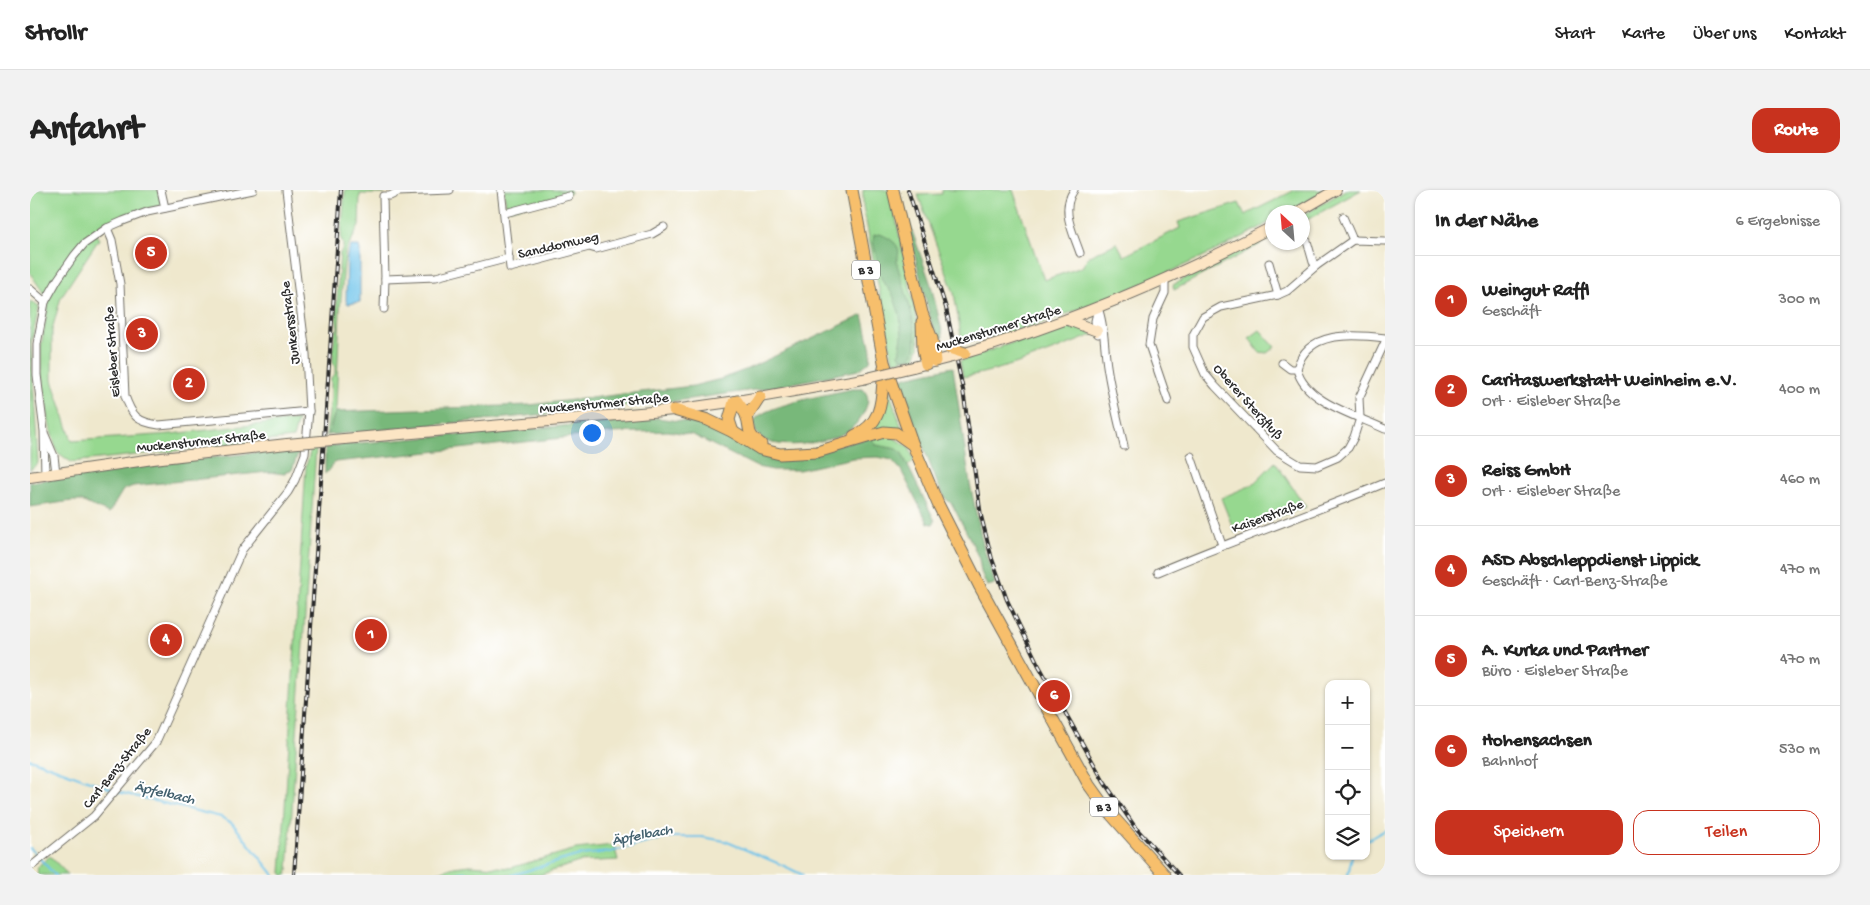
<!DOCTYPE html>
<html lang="de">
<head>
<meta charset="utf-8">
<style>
	body { margin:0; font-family:"Gochi Hand",sans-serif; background:#f2f2f2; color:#222 }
	.controls { position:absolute; right:15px; bottom:15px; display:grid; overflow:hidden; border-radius:10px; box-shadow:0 1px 4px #0004 }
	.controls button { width:45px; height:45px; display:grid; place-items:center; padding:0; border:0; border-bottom:1px solid #e0e0e0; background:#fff; color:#222; font:25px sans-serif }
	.compass { position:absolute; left:1235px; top:15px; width:45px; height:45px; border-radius:50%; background:#fff; box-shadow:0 1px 4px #0004; rotate:334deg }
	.you { position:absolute; left:561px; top:242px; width:18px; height:18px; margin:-12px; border:4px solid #fff; border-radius:50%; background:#1a73e8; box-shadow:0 0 0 8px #1a73e833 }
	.badge { display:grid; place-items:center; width:32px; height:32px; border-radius:50%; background:#c8321e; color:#fff; font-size:16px; font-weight:700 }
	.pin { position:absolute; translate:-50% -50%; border:2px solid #fff; box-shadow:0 1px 5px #0006 }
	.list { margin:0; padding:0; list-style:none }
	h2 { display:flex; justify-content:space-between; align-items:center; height:65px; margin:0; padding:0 20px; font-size:21px }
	h2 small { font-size:16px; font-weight:400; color:#767676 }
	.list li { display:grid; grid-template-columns:32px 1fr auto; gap:15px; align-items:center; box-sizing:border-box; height:90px; padding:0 20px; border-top:1px solid #e0e0e0 }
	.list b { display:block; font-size:19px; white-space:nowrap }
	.list p { margin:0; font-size:16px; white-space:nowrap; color:#767676 }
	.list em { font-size:16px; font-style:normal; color:#767676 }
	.actions { display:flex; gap:10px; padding:15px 20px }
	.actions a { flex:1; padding:11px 0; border:1px solid #c8321e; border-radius:15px; text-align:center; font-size:18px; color:#c8321e }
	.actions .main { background:#c8321e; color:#fff }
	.icon { flex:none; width:28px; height:28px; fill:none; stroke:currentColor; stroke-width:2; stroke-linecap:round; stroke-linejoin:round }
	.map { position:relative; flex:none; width:1355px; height:685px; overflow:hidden; border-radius:15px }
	header { display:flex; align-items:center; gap:30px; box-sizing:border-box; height:70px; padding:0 25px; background:#fff; border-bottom:1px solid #e0e0e0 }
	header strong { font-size:24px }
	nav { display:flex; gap:28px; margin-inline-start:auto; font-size:18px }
	.intro { display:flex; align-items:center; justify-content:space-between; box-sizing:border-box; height:120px; padding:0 30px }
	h1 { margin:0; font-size:35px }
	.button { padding:12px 22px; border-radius:15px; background:#c8321e; color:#fff; font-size:18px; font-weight:700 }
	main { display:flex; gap:30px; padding:0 30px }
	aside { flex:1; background:#fff; border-radius:15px; box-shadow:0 1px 4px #0004 }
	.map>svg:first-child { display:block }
	.green { fill:#96d88f; stroke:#60825d }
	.forest { fill:#78b87a; stroke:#527252 }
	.water { fill:#6dc3ea; stroke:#4c778a }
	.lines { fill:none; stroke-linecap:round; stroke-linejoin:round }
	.stream { stroke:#6dc3ea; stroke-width:2 }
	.street-casing { stroke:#706d64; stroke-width:9 }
	.secondary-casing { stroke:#706d64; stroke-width:12 }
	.primary-casing { stroke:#706d64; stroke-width:13 }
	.street { stroke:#fff; stroke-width:7 }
	.secondary { stroke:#fce5c4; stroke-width:10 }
	.primary { stroke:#f7bf6c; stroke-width:11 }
	.rail-casing { stroke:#2b2b2b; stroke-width:4 }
	.rail { stroke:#fff; stroke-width:2; stroke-dasharray:5.5; stroke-linecap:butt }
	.secondary-bridge-casing { stroke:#706d64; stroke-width:12; stroke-linecap:butt }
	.primary-bridge-casing { stroke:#706d64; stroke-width:13; stroke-linecap:butt }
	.secondary-bridge { stroke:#fce5c4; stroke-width:10 }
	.primary-bridge { stroke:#f7bf6c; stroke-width:11 }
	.labels { text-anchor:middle; stroke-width:4; stroke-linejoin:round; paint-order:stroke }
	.shield { fill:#fff; stroke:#6b6b6b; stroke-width:1 }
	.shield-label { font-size:12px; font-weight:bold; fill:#2b2b2b }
	.street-label { font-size:14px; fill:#2b2b2b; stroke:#fff }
	.water-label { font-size:15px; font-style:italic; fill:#42606e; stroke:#fff }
</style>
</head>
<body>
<header>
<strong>Strollr</strong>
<nav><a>Start</a><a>Karte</a><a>Über uns</a><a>Kontakt</a></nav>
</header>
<div class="intro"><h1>Anfahrt</h1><a class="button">Route</a></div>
<main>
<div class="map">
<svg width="1355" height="685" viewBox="0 0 1355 685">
	<rect width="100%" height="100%" fill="#fff"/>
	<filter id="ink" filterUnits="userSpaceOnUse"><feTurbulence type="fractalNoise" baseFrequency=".02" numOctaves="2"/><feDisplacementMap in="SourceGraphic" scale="10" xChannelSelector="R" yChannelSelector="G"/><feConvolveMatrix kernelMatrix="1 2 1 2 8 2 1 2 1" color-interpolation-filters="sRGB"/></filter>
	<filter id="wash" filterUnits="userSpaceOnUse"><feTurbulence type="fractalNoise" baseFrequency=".0096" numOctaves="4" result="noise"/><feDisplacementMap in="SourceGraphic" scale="20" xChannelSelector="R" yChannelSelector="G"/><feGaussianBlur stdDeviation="1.12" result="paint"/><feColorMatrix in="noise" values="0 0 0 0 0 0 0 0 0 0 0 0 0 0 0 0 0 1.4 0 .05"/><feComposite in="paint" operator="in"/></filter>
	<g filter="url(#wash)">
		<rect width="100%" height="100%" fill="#efe8cd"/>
		<g class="green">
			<path d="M0,0H128L132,16C107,18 85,32 65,44L69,49L31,107L22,140V190L42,251L141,244L268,230L263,248L41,272L27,262L20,237L11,181V157L19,111L0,83Z"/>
			<path d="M315,0H343L355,4H330L329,36L315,63L310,119L306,218L298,245H296L301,208V188L305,184V178L303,172V161L305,143L308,138L306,126L310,63C314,58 314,55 311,49Z"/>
			<path d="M474,0H540L541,3L480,19L476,16Z"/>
			<path d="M833,0H859L861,5L888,135L889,157L885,168L863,171L833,16Z"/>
			<path d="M912,0H983L1014,90L1052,77L1059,66L1087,53L1094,66L1150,38L1148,32L1209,13L1215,25L1265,0H1296L1258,22H1242V31C1193,59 1140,82 1088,104C1038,124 986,145 932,152L924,103L888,5L912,4Z"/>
			<path d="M1315,0H1331L1273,32L1272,26Z"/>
			<path d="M1242,41V48L1144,100L1143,95Z"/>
			<path d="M0,111L9,117L1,154L8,273L0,280Z"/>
			<path d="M1046,136L1065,144C1022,161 979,179 933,187L930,171L1019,140L1026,142Z"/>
			<path d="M1230,140L1245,157L1237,163L1229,162L1219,148Z"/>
			<path d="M856,192L874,244L844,241L843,238L852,226Z"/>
			<path d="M859,245L879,257L884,270L878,276L871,262L846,255L841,248Z"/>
			<path d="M286,258L258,680L257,685H253L251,683L276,276L281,259Z"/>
			<path d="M1245,272L1276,317L1205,343L1191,308L1222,295Z"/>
			<path d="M584,655L588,670L549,672L509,685H400L424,677L440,675L480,678L546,659Z"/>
			<path d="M20,666L38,685H8L7,677Z"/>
		</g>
		<g class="forest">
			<path d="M871,9L901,95L912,141L913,147L911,148L902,135Z"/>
			<path d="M850,44C857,47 865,51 868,58C870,63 867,67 867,73C868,84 906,176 871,168L869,164L872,146L870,125L863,105L851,88L843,51L844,45Z"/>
			<path d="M833,125L841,160L840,171L829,180L738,198L631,213L298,245L305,222L500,215L663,196L691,189L715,180Z"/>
			<path d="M923,177L940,294L953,355L965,394L957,396L951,382L949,369L943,355L922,314L916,309L908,295L869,194L871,190L876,187Z"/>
			<path d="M822,199H833C839,206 839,211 835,220C831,228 826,235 818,241C801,252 743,264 727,244C725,241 723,234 725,230C732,216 805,203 822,199Z"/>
			<path d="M627,228L664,233L679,237L724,259L746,267L841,248L846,255L867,259L871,262L905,331L903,334L898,333L871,280L862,270L848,267L823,268L769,280H743L727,277L663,245L638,241L580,243L305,272L295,284V258L308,255Z"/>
			<path d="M264,258L269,261L262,280L256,281L255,284L238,282L103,296L93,300L79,323L51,311H42L0,317V292L113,276Z"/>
		</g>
		<path class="water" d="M321,56H329L330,60V112L318,114L316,111L317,65Z"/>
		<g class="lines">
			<g class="stream">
				<path d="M0,569L84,600"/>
				<path d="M88,602L191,627L202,633L244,685"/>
				<path d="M1336,651L1355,640"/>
				<path d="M0,658L25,685"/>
				<path d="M420,685L433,682L463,685"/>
				<path d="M482,685L550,665L580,662L641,647H672L695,651L752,675L773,685"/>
				<path d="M1318,685L1322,666"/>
			</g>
		</g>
	</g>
	<g filter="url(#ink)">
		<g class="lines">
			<g class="street-casing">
				<g id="street">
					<path d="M131,0L135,18"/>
					<path d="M420,0L368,2L360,6H353L355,89L406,87L479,68"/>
					<path d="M471,0L480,78L559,57L566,59L622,44L634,37"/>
					<path d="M1044,0C1030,20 1043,42 1050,63"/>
					<path d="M475,23L539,6"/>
					<path d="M1313,27L1323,50"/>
					<path d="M77,38L82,50L90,94L95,206C102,226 107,232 129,235L279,221"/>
					<path d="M1277,51L1283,72L1286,76"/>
					<path d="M1355,51L1323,50L1286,76L1257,101L1248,105L1191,117L1173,127L1163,145V157L1175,184L1185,196L1247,261L1270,275L1287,276L1308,267L1318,258L1324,247L1330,228L1329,208L1355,152"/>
					<path d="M1239,73L1248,105"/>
					<path d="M1135,90V103L1123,129L1119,155L1138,211"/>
					<path d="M0,99L15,112"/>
					<path d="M1068,118C1075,136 1074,157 1077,176C1081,203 1088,230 1094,256"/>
					<path d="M1068,118L1065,131L1068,144"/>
					<path d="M354,119L355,89"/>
					<path d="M1355,148C1324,144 1276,140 1267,179C1274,212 1328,226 1355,239"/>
					<path d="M1252,173L1260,179H1267"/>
					<path d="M15,245L24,266L26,283"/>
					<path d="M1161,266L1192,355"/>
					<path d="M15,285L14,241L7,185V154L15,112L28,89L44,66L54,54L77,38L93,31L117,22L223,0"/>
					<path d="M1128,382C1203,350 1280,324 1355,293"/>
					<path d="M3,675L64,626L126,552L212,360L258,302L265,290L275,264L279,221L276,164L256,0"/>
				</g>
			</g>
			<g class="secondary-casing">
				<g id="secondary">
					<path d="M1268,22L1306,0"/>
					<path d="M1038,130L1067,141"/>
					<path d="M935,163C1042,132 1144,88 1242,37"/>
					<path d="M883,177L922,167"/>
					<path d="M314,249L644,220L707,211L833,189"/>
					<path d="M0,287L123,269L257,254"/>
				</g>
			</g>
			<g class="primary-casing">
				<g id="primary">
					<path d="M822,0L854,172L883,255L908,314L949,395L1059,595L1077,620L1135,685"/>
					<path d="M863,0L892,123L902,149L905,171"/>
					<path d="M892,132L893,159L896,174"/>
					<path d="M707,211C710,216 714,220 716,225C722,239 714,243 731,254"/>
					<path d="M644,220L678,230L703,242L730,259L750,264L787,262L854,242L866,243L883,255"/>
					<path d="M717,227L730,207"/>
					<path d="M703,242L699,230L704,212"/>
					<path d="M824,246C856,232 851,205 854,177"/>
				</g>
			</g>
			<use href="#street" class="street"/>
			<use href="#secondary" class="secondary"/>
			<use href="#primary" class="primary"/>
			<g class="rail-casing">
				<g id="rail">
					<path d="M878,0L916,118L933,200L951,326L962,369L977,410L1008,474L1074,592L1105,637L1149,685"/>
					<path d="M264,685L311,0"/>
				</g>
			</g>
			<use href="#rail" class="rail"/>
			<g class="secondary-bridge-casing">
				<g id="secondary-bridge">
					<path d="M922,167L935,163"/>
					<path d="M833,189L883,177"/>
					<path d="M257,254L314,249"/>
				</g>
			</g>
			<g class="primary-bridge-casing">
				<path id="primary-bridge" d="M919,158L935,163"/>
			</g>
			<use href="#secondary-bridge" class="secondary-bridge"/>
			<use href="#primary-bridge" class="primary-bridge"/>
		</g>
	</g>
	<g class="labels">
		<g class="shield">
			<rect x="822" y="70.5" width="28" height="19" rx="4"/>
			<rect x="1060" y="607.5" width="28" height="19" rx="4"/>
		</g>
		<g class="shield-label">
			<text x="836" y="84">B 3</text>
			<text x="1074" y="621">B 3</text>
		</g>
		<g class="street-label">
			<text transform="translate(528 54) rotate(-13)" y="5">Sanddornweg</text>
			<text transform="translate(259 133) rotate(-97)" y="5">Junkersstraße</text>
			<text transform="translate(968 137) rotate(-17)" y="5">Muckensturmer Straße</text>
			<text transform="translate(81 162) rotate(-94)" y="5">Eisleber Straße</text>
			<text transform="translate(1219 211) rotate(48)" y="5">Oberer Sterzfluß</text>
			<text transform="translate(574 212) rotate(-5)" y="5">Muckensturmer Straße</text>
			<text transform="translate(171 250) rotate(-6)" y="5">Muckensturmer Straße</text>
			<text transform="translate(1237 325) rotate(-20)" y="5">Kaiserstraße</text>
			<text transform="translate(86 577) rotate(-51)" y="5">Carl-Benz-Straße</text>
		</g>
		<g class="water-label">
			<text transform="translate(135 602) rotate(13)" y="5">Äpfelbach</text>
			<text transform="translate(612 644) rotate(-11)" y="5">Äpfelbach</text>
		</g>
	</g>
</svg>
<div class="controls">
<button>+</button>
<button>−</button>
<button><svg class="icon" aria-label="locate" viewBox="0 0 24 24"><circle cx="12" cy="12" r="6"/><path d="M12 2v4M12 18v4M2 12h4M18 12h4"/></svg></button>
<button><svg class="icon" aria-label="layers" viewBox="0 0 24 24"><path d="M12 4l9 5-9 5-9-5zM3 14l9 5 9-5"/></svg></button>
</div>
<svg class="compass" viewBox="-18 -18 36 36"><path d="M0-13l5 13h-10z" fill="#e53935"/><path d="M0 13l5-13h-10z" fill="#767676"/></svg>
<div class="you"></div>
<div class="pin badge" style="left:341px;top:445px">1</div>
<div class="pin badge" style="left:159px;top:194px">2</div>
<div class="pin badge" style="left:112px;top:144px">3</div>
<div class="pin badge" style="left:136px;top:450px">4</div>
<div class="pin badge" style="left:121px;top:63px">5</div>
<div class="pin badge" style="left:1024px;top:506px">6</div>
</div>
<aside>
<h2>In der Nähe<small>6 Ergebnisse</small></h2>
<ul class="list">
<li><span class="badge">1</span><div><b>Weingut Raffl</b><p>Geschäft</p></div><em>300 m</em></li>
<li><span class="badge">2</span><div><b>Caritaswerkstatt Weinheim e.V.</b><p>Ort · Eisleber Straße</p></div><em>400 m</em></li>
<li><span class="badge">3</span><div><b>Reiss GmbH</b><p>Ort · Eisleber Straße</p></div><em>460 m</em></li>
<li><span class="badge">4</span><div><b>ASD Abschleppdienst Lippick</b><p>Geschäft · Carl-Benz-Straße</p></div><em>470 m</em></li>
<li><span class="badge">5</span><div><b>A. Kurka und Partner</b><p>Büro · Eisleber Straße</p></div><em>470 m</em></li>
<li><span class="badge">6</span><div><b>Hohensachsen</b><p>Bahnhof</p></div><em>530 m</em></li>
</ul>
<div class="actions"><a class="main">Speichern</a><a>Teilen</a></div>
</aside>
</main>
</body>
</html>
